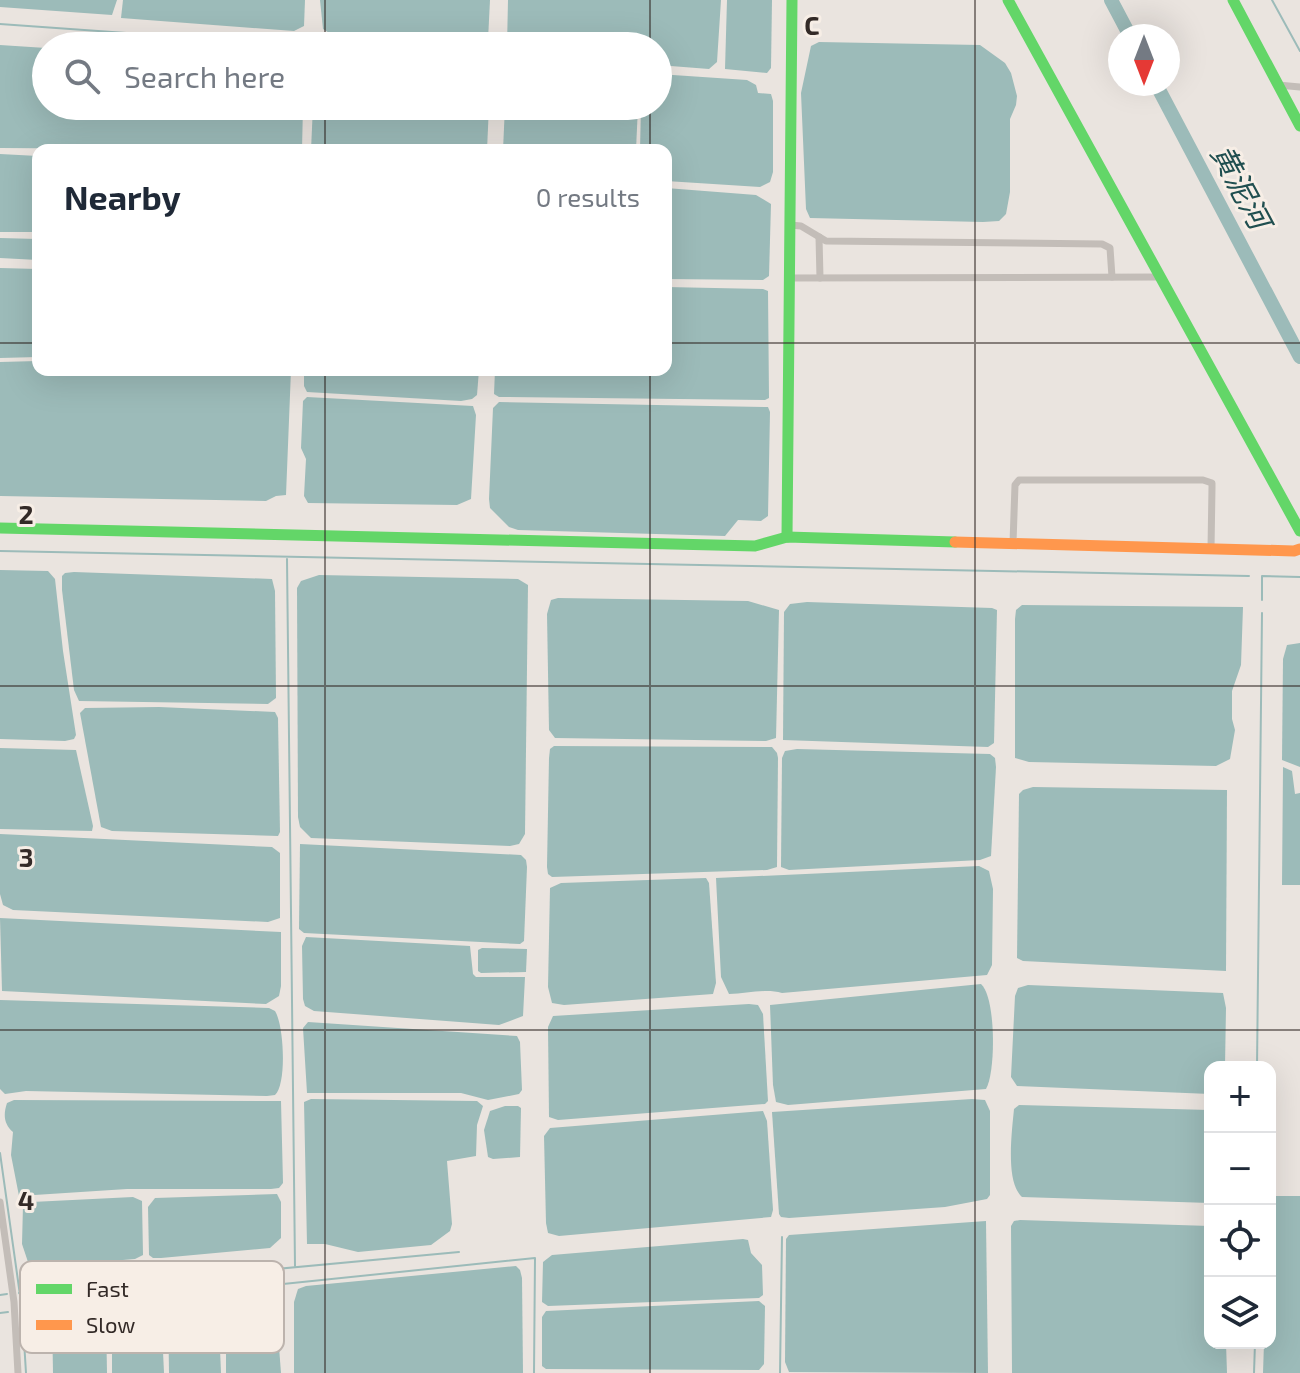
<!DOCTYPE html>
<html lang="en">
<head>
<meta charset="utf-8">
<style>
	body { margin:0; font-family:"Exo 2","Noto Sans SC",sans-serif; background:#f6f6f7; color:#1f2937 }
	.controls { position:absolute; right:24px; bottom:24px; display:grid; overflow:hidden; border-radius:16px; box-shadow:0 8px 32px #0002 }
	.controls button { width:72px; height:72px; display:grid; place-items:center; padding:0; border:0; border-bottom:2px solid #e0e1e3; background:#fff; color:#1f2937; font:40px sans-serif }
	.compass { position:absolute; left:1108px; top:24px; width:72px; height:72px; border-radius:50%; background:#fff; box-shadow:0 8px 32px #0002; rotate:180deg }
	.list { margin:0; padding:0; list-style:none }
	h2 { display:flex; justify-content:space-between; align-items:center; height:104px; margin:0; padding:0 32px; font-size:34px }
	h2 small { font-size:26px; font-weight:400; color:#747a83 }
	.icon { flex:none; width:44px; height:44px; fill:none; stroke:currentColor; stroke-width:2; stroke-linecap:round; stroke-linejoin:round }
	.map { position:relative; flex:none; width:1300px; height:1373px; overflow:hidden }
	.search { position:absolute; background:#fff; box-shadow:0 8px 32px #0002; left:32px; top:32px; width:640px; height:88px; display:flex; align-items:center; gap:20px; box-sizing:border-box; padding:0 28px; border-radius:44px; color:#747a83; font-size:30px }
	.panel { position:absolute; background:#fff; box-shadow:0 8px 32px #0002; left:32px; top:144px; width:640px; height:232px; border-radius:16px }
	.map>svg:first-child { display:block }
	.water { fill:#9cbbb9 }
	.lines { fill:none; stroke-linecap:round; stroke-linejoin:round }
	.stream { stroke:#9cbbb9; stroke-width:2 }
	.river { stroke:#9cbbb9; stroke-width:14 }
	.street { stroke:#c3bdb8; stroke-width:7 }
	.fast { stroke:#63d668; stroke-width:11 }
	.slow { stroke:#ff974d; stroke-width:11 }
	.grid { fill:none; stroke:#332a27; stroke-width:2; stroke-opacity:0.55 }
	.labels { text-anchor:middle; stroke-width:6; stroke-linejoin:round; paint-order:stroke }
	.water-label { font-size:30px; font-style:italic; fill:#204f50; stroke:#f7eee6 }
	.key { fill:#f7eee6; stroke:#bcb3ad; stroke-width:2 }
	.key-label { font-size:22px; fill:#332a27 }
	.grid-label { font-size:26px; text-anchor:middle; font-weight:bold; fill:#332a27; stroke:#f7eee6; stroke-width:6; stroke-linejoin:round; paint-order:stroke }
</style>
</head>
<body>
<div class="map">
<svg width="1300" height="1373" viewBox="0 0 1300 1373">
	<rect width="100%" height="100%" fill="#eae4df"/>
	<g class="water">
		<path d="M0,0H117L112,15L0,7Z"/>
		<path d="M123,0H305L304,26L294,31L121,18Z"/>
		<path d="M320,0H490L488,40L483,46L337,38L323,29Z"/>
		<path d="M508,0H721L717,62L709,69L658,65V46H507Z"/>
		<path d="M727,0H772L771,68L767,73L725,69Z"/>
		<path d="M819,42L980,45L1005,63L1011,73L1017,96L1016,105L1010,119V192L1006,214L999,221L983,222L810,218L806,209L801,93L811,46Z"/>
		<path d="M0,45L46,48V106H303L302,150L0,148Z"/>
		<path d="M658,74L747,80L756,85L758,93L771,94L773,101V172L770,182L760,187L666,181V150H640L641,106H658Z"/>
		<path d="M313,106H489L487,150H311Z"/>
		<path d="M505,106H638L636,150H503Z"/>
		<path d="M0,154L38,156V232H0Z"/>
		<path d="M666,188L756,195L771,204L769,276L763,280L666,279Z"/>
		<path d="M0,238L38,239V260L0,258Z"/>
		<path d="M0,268L38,269V357L0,358Z"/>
		<path d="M666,287L763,289L768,291L769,398L765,400L499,397L494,394L495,370H666Z"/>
		<path d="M38,361V370H291L286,495L276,496L266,501L0,496V362Z"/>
		<path d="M304,370H479L477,395L472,399L461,401L307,392L304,386Z"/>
		<path d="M307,397L473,406L476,415L471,499L457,505L308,503L304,496L306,459L301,448L303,401Z"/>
		<path d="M499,402L768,407L770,412L768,516L761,521L738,520L725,536L518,530L509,527L490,508L489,499L493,408Z"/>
		<path d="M0,570L48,571L55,579L63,651L76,735L74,739L65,741L0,739Z"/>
		<path d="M74,572L272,579L275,591L276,698L268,704L79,701L74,690L62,590V576L65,573Z"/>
		<path d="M319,575L518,579L528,585L525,834L519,844L510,846L311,838L300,827L298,817L297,588L301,581Z"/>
		<path d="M558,598L748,601L779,610L776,738L766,741L555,738L549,730L547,614L551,600Z"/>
		<path d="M807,602L992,608L997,610L994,743L988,747L783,740L784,612L790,604Z"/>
		<path d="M1022,605L1243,607L1241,665L1232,691V719L1235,730L1230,759L1216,766L1029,762L1015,758V619L1016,610Z"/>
		<path d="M1300,643V767L1282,760L1283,659L1287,645Z"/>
		<path d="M159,707L275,712L278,718L280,832L278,836L112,831L101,827L80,713L85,708Z"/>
		<path d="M554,746L772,747L777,753L778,758L777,867L767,870L552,877L548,874L547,867L549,758L550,749Z"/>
		<path d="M0,748L76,750L93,826L92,831L0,829Z"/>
		<path d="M797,749L990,754L995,758L996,767L991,856L980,860L789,870L781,867L782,758L785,751Z"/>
		<path d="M1283,767L1292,771L1295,794L1300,793V885H1282Z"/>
		<path d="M1033,787L1227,790L1226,971L1023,961L1017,958L1019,794L1023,790Z"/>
		<path d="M0,834L272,847L280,853V918L268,922L13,910L3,905L0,894Z"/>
		<path d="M300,844L521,855L526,860L527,867L524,941L520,944L304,933L299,929Z"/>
		<path d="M979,866L989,871L993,889L992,965L987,975L782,993C765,988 747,994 729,994L721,977L716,878Z"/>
		<path d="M706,878L709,883L716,983L713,994L564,1005L552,1003L548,987L550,888L561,883Z"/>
		<path d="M0,918L281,932V986L279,996L266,1004L2,991Z"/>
		<path d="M306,937L470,946L473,974L476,977H525L523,1016L499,1025L314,1011L305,1006L303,999L302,946Z"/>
		<path d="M482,948L527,949L526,972L481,973L478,971V950Z"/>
		<path d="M981,984C996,997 996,1072 986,1089L788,1105L776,1102L773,1085L770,1005Z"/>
		<path d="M1028,985L1223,993L1226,1008L1225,1067H1210V1094L1017,1086L1011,1077L1015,996L1018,988Z"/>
		<path d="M0,1000L269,1008L275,1011C284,1025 287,1084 275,1095L267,1096L26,1091L5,1094L0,1089Z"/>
		<path d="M749,1004L758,1005L763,1014L768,1101L765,1104L558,1120L549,1117L548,1027L553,1016Z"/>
		<path d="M308,1022L517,1036L520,1042L522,1090L519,1094L488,1100L461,1093H307L303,1028Z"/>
		<path d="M311,1099L477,1101L483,1106L477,1125L476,1156L447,1161L452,1224L450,1231L431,1245L358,1252L325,1244H307L304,1102Z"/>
		<path d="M972,1099L985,1100L990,1111V1195L987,1199L945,1207L789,1218L781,1217L779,1214L772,1112Z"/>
		<path d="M14,1100L281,1101L283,1183L279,1188L271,1189H127L19,1196L11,1155L13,1132C4,1124 3,1115 7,1103Z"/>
		<path d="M1019,1105L1210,1110V1203L1022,1197C1005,1182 1012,1131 1014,1109Z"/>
		<path d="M518,1106L521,1108L520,1157L493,1159L488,1157L484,1130L490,1111L505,1106Z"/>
		<path d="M763,1111L767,1121L773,1210L771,1217L559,1236L548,1233L546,1223L544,1136L550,1128Z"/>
		<path d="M277,1194L281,1202V1238L270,1248L161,1258H153L149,1255L148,1207L155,1198Z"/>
		<path d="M1276,1196H1300V1373H1263L1264,1343H1270V1201Z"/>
		<path d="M133,1197L142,1201L143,1255L135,1259L86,1263L70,1260L37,1264L28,1262L22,1244L23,1205L32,1202Z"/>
		<path d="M1020,1220L1210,1226V1343H1226L1227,1373H1012L1011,1226L1014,1221Z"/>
		<path d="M986,1221L988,1373L789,1372L785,1362L786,1239L789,1235Z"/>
		<path d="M743,1239L748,1240L751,1253L762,1265L763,1295L759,1298L548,1306L542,1302L543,1262L552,1255Z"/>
		<path d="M516,1266L520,1270L522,1278L523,1373H294V1302L298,1289L306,1286Z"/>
		<path d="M208,1297H215L218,1301L221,1373H169L168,1302Z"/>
		<path d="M759,1301L765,1306L764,1364L759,1370L546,1369L542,1366V1317L546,1311Z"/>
		<path d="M150,1303L160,1305L161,1309L164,1373H112V1309L115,1306Z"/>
		<path d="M100,1308L106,1318L107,1373H53L52,1315Z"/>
		<path d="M279,1347L281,1373H226V1351L238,1348Z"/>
	</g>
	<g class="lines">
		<g class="stream">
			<path d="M1272,0L1300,51"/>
			<path d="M0,24L310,46"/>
			<path d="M0,551L1249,576"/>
			<path d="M287,559L295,1266"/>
			<path d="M1262,600V576L1300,577"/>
			<path d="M1257,1067L1262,613"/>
			<path d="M0,1153L20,1295"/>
			<path d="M19,1293L459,1252"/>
			<path d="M0,1295L7,1294"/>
			<path d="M22,1308L26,1373"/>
			<path d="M21,1311L535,1258L534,1373"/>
			<path d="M0,1313L8,1312"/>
			<path d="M780,1373L782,1237"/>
			<path d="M1254,1373L1255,1343"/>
		</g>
		<g class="river">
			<path d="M1111,0L1130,36"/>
			<path d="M1156,84L1300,357"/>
		</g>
		<g class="street">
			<path d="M1278,85L1300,87"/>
			<path d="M790,225L801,226L826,241L1102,244L1110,248L1112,277"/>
			<path d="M819,237L820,278"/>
			<path d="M789,278L1161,277"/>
			<path d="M1013,543L1015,485L1019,480H1203L1212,483V487L1211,549"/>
			<path d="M0,1202L14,1302L18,1373"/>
		</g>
		<g class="fast">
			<path d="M1008,0L1300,531"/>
			<path d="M1233,0L1300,126"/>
			<path d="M0,528L755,546L787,537L955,542"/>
			<path d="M787,537L792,0"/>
		</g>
		<path class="slow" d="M955,542L1294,551L1300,549"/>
	</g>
	<path class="grid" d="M325,0V46M650,0V46M975,0V1373M325,106V150M650,106V150M0,343H38M666,343H1300M325,370V1373M650,370V1373M0,686H1300M0,1030H1300"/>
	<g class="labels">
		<g class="water-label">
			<text transform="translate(1240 187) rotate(62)" y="10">黄泥河</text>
		</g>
	</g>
	<rect x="20" y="1261" width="264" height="92" rx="12" class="key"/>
	<rect x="36" y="1284" width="36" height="10" fill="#63d668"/>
	<rect x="36" y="1320" width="36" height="10" fill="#ff974d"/>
	<g class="key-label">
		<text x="86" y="1297">Fast</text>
		<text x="86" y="1333">Slow</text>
	</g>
	<g class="grid-label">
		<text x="812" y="35">C</text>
		<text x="26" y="524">2</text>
		<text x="26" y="867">3</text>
		<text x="26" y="1210">4</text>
	</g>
</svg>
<div class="controls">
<button>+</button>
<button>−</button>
<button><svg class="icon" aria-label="locate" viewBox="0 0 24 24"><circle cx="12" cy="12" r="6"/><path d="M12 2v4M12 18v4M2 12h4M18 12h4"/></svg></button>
<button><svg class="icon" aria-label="layers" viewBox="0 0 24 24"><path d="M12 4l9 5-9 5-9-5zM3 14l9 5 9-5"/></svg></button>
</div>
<svg class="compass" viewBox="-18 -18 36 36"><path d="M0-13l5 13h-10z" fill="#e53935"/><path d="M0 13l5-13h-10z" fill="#747a83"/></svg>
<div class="search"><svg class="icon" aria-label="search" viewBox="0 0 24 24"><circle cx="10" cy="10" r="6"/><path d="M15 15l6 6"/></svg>Search here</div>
<section class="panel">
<h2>Nearby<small>0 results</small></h2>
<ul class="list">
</ul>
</section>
</div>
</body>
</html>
